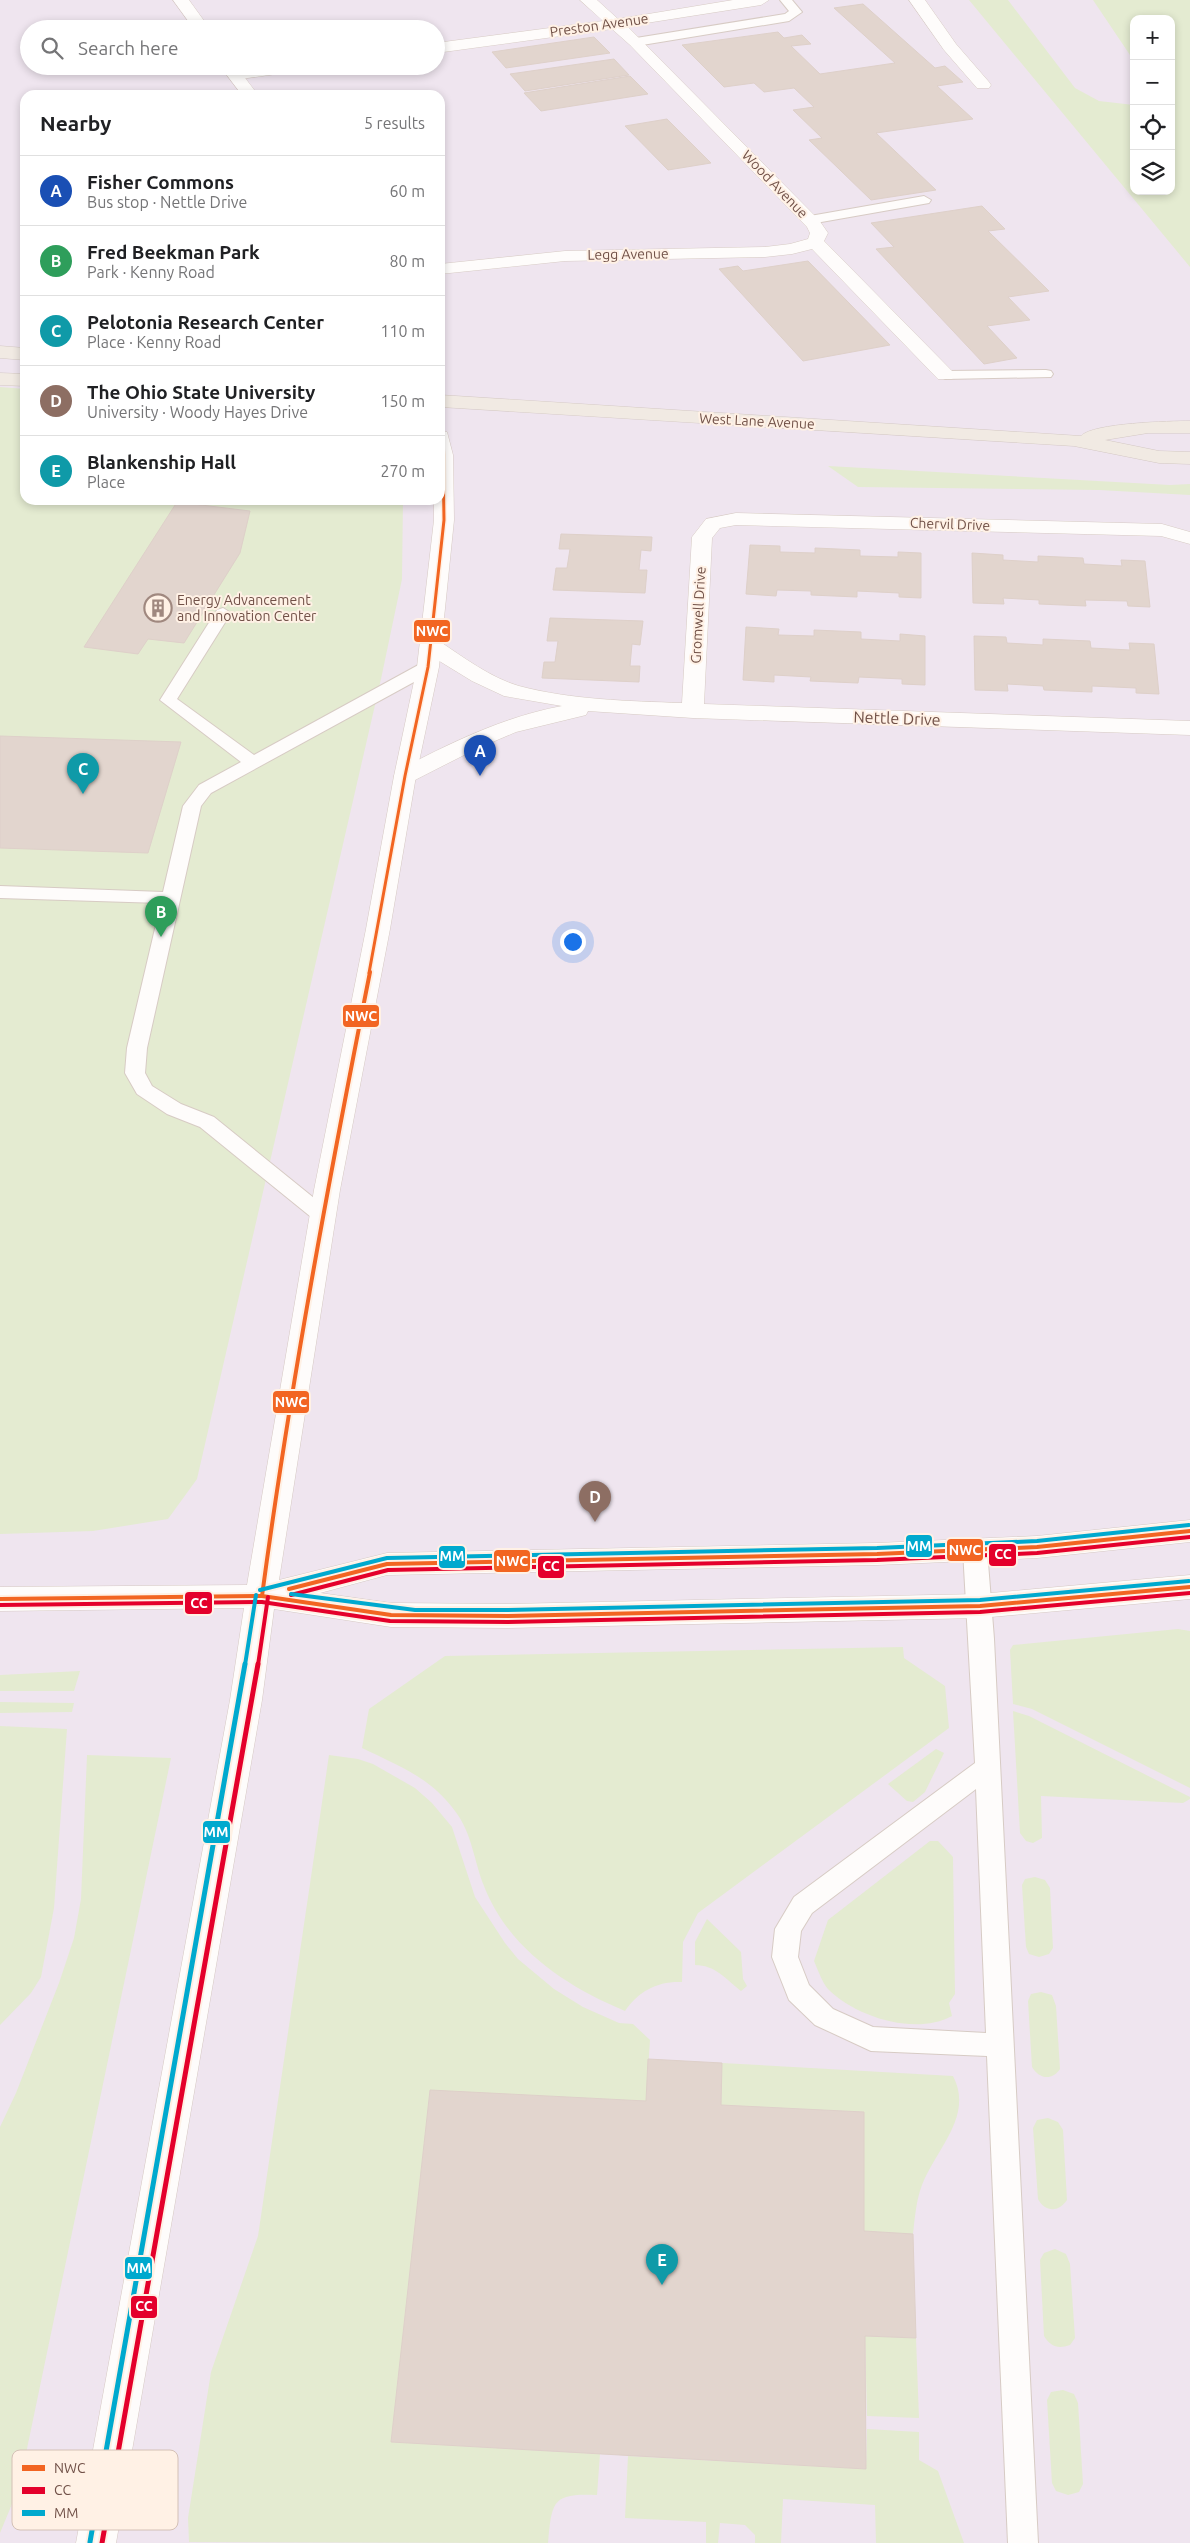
<!DOCTYPE html>
<html lang="en">
<head>
<meta charset="utf-8">
<style>
	body { margin:0; font-family:Ubuntu,sans-serif; background:#f6f6f6; color:#202124 }
	.controls { position:absolute; right:15px; top:15px; display:grid; overflow:hidden; border-radius:10px; box-shadow:0 2px 8px #0003 }
	.controls button { width:45px; height:45px; display:grid; place-items:center; padding:0; border:0; border-bottom:1px solid #e0e0e0; background:#fff; color:#202124; font:25px sans-serif }
	.you { position:absolute; left:572px; top:941px; width:18px; height:18px; margin:-12px; border:4px solid #fff; border-radius:50%; background:#1a73e8; box-shadow:0 0 0 8px #1a73e833 }
	.badge { display:grid; place-items:center; width:32px; height:32px; border-radius:50%; background:#db2777; color:#fff; font-size:16px; font-weight:700 }
	.pin { position:absolute; translate:-50% -41px; filter:drop-shadow(0 1px 2px #0008) }
	.pin::after { content:''; position:absolute; top:26px; width:18px; height:15px; background:inherit; clip-path:polygon(0 0,100% 0,50% 100%) }
	.list { margin:0; padding:0; list-style:none }
	h2 { display:flex; justify-content:space-between; align-items:center; height:65px; margin:0; padding:0 20px; font-size:21px }
	h2 small { font-size:16px; font-weight:400; color:#757577 }
	.list li { display:grid; grid-template-columns:32px 1fr auto; gap:15px; align-items:center; box-sizing:border-box; height:70px; padding:0 20px; border-top:1px solid #e0e0e0 }
	.list b { display:block; font-size:19px; white-space:nowrap }
	.list p { margin:0; font-size:16px; white-space:nowrap; color:#757577 }
	.list em { font-size:16px; font-style:normal; color:#757577 }
	.icon { flex:none; width:28px; height:28px; fill:none; stroke:currentColor; stroke-width:2; stroke-linecap:round; stroke-linejoin:round }
	.map { position:relative; flex:none; width:1190px; height:2543px; overflow:hidden }
	.search { position:absolute; background:#fff; box-shadow:0 2px 8px #0003; left:20px; top:20px; width:425px; height:55px; display:flex; align-items:center; gap:12px; box-sizing:border-box; padding:0 18px; border-radius:28px; color:#757577; font-size:19px }
	.panel { position:absolute; background:#fff; box-shadow:0 2px 8px #0003; left:20px; top:90px; width:425px; height:415px; border-radius:15px }
	.map>svg:first-child { display:block }
	.education { fill:#efe5ef; fill-rule:evenodd }
	.green { fill:#e4ebd1 }
	.building { fill:#e2d5ce; stroke:#ded0c9 }
	.lines { fill:none; stroke-linecap:round; stroke-linejoin:round }
	.lane-casing { stroke:#d7cbc4; stroke-width:2 }
	.street-casing { stroke:#d7cbc4; stroke-width:1 }
	.secondary-casing { stroke:#d6c9c3; stroke-width:1 }
	.primary-casing { stroke:#d4c9c4; stroke-width:1 }
	.lane { fill:#fefcfb; fill-rule:evenodd }
	.street { fill:#fefcfb; fill-rule:evenodd }
	.secondary { fill:#fefcfb; fill-rule:evenodd }
	.primary { fill:#f1eae3; fill-rule:evenodd }
	.bus-1-far1-casing { stroke:#fff1e5; stroke-width:6 }
	.bus-1-casing { stroke:#fff1e5; stroke-width:8 }
	.bus-2-far1-casing { stroke:#fff1e5; stroke-width:8 }
	.bus-2-casing { stroke:#fff1e5; stroke-width:9 }
	.bus-3-far1-casing { stroke:#fff1e5; stroke-width:8 }
	.bus-3-casing { stroke:#fff1e5; stroke-width:9 }
	.bus-1-far1 { stroke:#f26522; stroke-width:3 }
	.bus-1 { stroke:#f26522; stroke-width:4 }
	.bus-2-far1 { stroke:#e4002b; stroke-width:4 }
	.bus-2 { stroke:#e4002b; stroke-width:5 }
	.bus-3-far1 { stroke:#00a9ce; stroke-width:4 }
	.bus-3 { stroke:#00a9ce; stroke-width:5 }
	.labels { text-anchor:middle; stroke-width:4; stroke-linejoin:round; paint-order:stroke }
	.far-street-label { font-size:14px; fill:#715148; stroke:#fff1e5 }
	.far-poi-label { font-size:14px; fill:#715148; stroke:#fff1e5; text-anchor:start }
	.street-label { font-size:16px; fill:#715148; stroke:#fff1e5 }
	.key { fill:#fff1e5; stroke:#d4c1b6; stroke-width:1 }
	.key-label { font-size:14px; fill:#715148 }
	.line-badge { stroke:#fff1e5; stroke-width:2 }
	.badge-label { font-size:14px; text-anchor:middle; font-weight:bold; fill:#fff }
</style>
</head>
<body>
<div class="map">
<svg width="1190" height="2543" viewBox="0 0 1190 2543">
	<rect width="100%" height="100%" fill="#f6eee6"/>
	<path class="education" d="M0,0H1190V2543H0ZM1134,19H1171V191H1134ZM29,29H436V66H29ZM25,95H440V500H25Z"/>
	<g class="green">
		<path d="M969,0H1008L1075,88L1099,101L1134,105V191H1171V19H1134V61L1093,0H1190V267Z"/>
		<path d="M0,387L25,389V500H403L402,579L381,679L197,1479L168,1519L93,1531L0,1534Z"/>
		<path d="M828,466L1170,485L1190,484V495L1099,490L858,487Z"/>
		<path d="M1178,1629L1190,1631V1788L1032,1709L1013,1704L1010,1650L1013,1645Z"/>
		<path d="M903,1647L904,1658L945,1686L949,1728L698,1913L683,1942L682,1982C657,1981 639,1991 625,2011C565,1986 508,1948 484,1886C474,1861 472,1833 455,1811C430,1777 399,1766 362,1748L369,1709L445,1656Z"/>
		<path d="M80,1671L74,1691H0V1675Z"/>
		<path d="M0,1702L74,1703L72,1712L0,1713Z"/>
		<path d="M1013,1711L1029,1716L1190,1797V1799L1183,1803L1041,1796L1042,1838L1033,1843L1026,1841L1020,1833Z"/>
		<path d="M0,1726L67,1729L54,1908L41,1977L31,1993L0,2025Z"/>
		<path d="M936,1749L944,1753L925,1792L913,1802L907,1801L888,1784Z"/>
		<path d="M87,1755L171,1758L19,2487L0,2533V2127L16,2093L59,1983L74,1938L81,1899Z"/>
		<path d="M329,1755L358,1759L373,1764L415,1788L432,1803L452,1827L475,1897L505,1943L518,1959L554,1989L583,2007L619,2023L633,2024L650,2040L646,2101L430,2091L391,2442L600,2454L597,2495C552,2493 552,2501 548,2543L189,2542L188,2518L211,2372L258,2236Z"/>
		<path d="M930,1841H938L953,1857L955,1994L949,2003L952,2016C915,2036 856,2017 828,1989C822,1982 818,1970 814,1961L828,1920Z"/>
		<path d="M1035,1877L1045,1880L1050,1888L1053,1948L1049,1954L1039,1957L1029,1954L1026,1947L1022,1885L1025,1879Z"/>
		<path d="M707,1919L741,1952L743,1979L747,1986L741,1991C726,1979 715,1965 695,1965V1942Z"/>
		<path d="M1041,1992L1052,1995L1056,2006L1060,2069C1052,2081 1039,2079 1032,2067L1028,2001L1031,1994Z"/>
		<path d="M722,2063L953,2076C974,2116 936,2149 922,2185C916,2201 915,2217 913,2234L864,2231V2112L721,2105Z"/>
		<path d="M1048,2118L1058,2122L1063,2130L1067,2200C1058,2213 1045,2212 1038,2199L1033,2128L1037,2120Z"/>
		<path d="M1055,2249L1066,2254L1070,2264L1075,2338L1070,2345C1058,2349 1051,2347 1044,2336L1040,2260L1044,2253Z"/>
		<path d="M865,2336L916,2338L919,2418L867,2416Z"/>
		<path d="M1063,2390L1074,2394L1078,2403L1083,2484L1079,2492L1068,2495L1056,2491L1052,2483L1047,2400L1051,2392Z"/>
		<path d="M867,2429L919,2432V2460L938,2471L964,2543H876L875,2505L783,2499L781,2543H755V2535L745,2525L720,2523L718,2543H706V2522L625,2518L628,2456L866,2469Z"/>
	</g>
	<g class="building">
		<path d="M863,4L935,68L945,66L963,82L937,86L973,119L876,133L936,190L871,200L809,140L822,138L793,110L814,107L794,88L764,92L754,83L724,87L682,45L778,32L784,38L802,35L811,44L791,46L820,74L895,63L834,8Z"/>
		<path d="M594,37L610,53L506,68L492,52Z"/>
		<path d="M614,59L629,75L525,91L510,74Z"/>
		<path d="M630,76L648,94L541,111L524,93Z"/>
		<path d="M667,119L711,163L668,170L625,126Z"/>
		<path d="M982,206L1005,229L988,231L1049,291L1008,297L1030,320L987,326L1017,358L984,364L876,249L894,247L871,223Z"/>
		<path d="M808,261L890,345L803,361L719,269L738,266L743,271Z"/>
		<path d="M177,502L250,511L240,553L184,643L148,639L138,654L84,647Z"/>
		<path d="M561,534L652,537L651,551L641,550L639,570H647L645,593L553,590L556,568H567L570,549H559Z"/>
		<path d="M750,545L780,546V552L815,553V548L860,550V556L898,557V552L921,553V598L899,597V593L857,591V597L811,595V591L777,590L776,596L746,594Z"/>
		<path d="M972,553L1003,555V560L1038,562V556L1083,558L1084,564L1122,566L1121,560L1145,561L1150,607L1128,606L1127,601L1085,600L1086,606L1039,604V600L1003,598L1004,604L973,603Z"/>
		<path d="M550,618L643,621L640,645L632,644L630,666H640L639,682L542,678L544,662H555L558,641H547Z"/>
		<path d="M746,627L779,629L778,635L814,636V630L861,632V639L900,641V634L925,636V685L902,684V679L859,677L858,683L810,681L811,677L774,675V682L743,680Z"/>
		<path d="M974,636L1006,637L1007,643L1043,645V639L1090,641L1091,648L1130,650L1129,643L1154,644L1159,694L1136,693V688L1092,686V692L1044,690L1043,686L1007,684L1008,691L975,690Z"/>
		<path d="M0,736L181,742L148,853L0,848Z"/>
		<path d="M648,2059L722,2063L721,2105L864,2112V2231L913,2234L916,2338L865,2336L866,2469L391,2442L430,2090L646,2101Z"/>
	</g>
	<g class="lines">
		<g class="lane-casing">
			<g id="lane">
				<path d="M780,0H792L802,12L789,21L636,46L630,42L636,38L785,14L789,11Z"/>
				<path d="M924,196L931,200L929,203L810,224L803,220L810,216Z"/>
				<path d="M1046,370L1051,371L1053,374L1051,377L945,379L938,375L945,371Z"/>
				<path d="M223,608L231,613L177,699L254,755L422,663H434L436,667L434,671L211,793L201,806L147,1048L145,1073L152,1086L181,1104L214,1117L330,1211L333,1216L330,1221L323,1223L316,1221L200,1127L167,1114L137,1094L125,1073L127,1048L161,903L0,898V886L163,892L183,806L199,785L241,762L160,700L217,610Z"/>
				<path d="M975,1541L983,1544L987,1550L994,1639L1038,2543H1008L987,2056L871,2051L815,2025L789,2000L772,1957L775,1929L794,1897L975,1763L963,1550L967,1544ZM976,1789L986,2033L873,2027L833,2009L809,1985L798,1957L801,1931L812,1913Z"/>
			</g>
		</g>
		<g class="street-casing">
			<g id="street">
				<path d="M580,0H597L618,19L733,0H769L761,5L627,26L819,220L828,233L824,241L952,371L954,375L952,379H938L812,249L792,254L765,257L565,261L440,274V264L565,251L765,247L790,244L808,239L810,233L807,227L630,45L612,29L436,53V43L603,21Z"/>
				<path d="M909,0H925L956,44L989,82L991,85L989,88H977L944,50Z"/>
				<path d="M262,66H305L297,71L234,80L226,75L234,70Z"/>
				<path d="M736,513L1162,524L1190,532V544L1161,536L736,525L720,528L712,538L704,704L1190,721V735L693,718L588,711L586,715L516,732L476,749L413,781L405,783L397,781L394,776L397,771C450,743 503,717 562,706L504,696L472,681L423,651L420,646L423,641L431,640L439,641C463,657 491,678 519,686C572,700 628,701 682,703L692,537L706,519Z"/>
			</g>
		</g>
		<g class="secondary-casing">
			<g id="secondary">
				<path d="M173,0H189L210,29H194Z"/>
				<path d="M220,66H236L258,95H242Z"/>
				<path d="M440,430L447,432L453,455L454,520L439,667L416,776L390,929L340,1190L279,1580L387,1553L877,1543L1037,1536L1190,1520V1542L1037,1558L877,1565L387,1575L320,1593L391,1603L508,1604L980,1594L1190,1575V1599L980,1618L508,1628L391,1627L274,1609L262,1700L116,2543H76L230,1700L244,1608L0,1611V1587L247,1585L314,1190L366,929L394,776L417,667L434,520V500H440Z"/>
			</g>
		</g>
		<g class="primary-casing">
			<g id="primary">
				<path d="M0,346L25,348V360L0,358Z"/>
				<path d="M0,373L25,374V386L0,385Z"/>
				<path d="M440,395L1081,436C1092,423 1171,421 1190,421V433H1148L1105,440L1159,451L1190,452V464L1159,463L1074,446L440,407Z"/>
			</g>
		</g>
		<use href="#lane" class="lane"/>
		<use href="#street" class="street"/>
		<use href="#secondary" class="secondary"/>
		<use href="#primary" class="primary"/>
		<g class="bus-1-far1-casing">
			<path id="bus-1-far1" d="M369,973L405,776L428,667L444,520L443,455L440,436"/>
		</g>
		<g class="bus-1-casing">
			<g id="bus-1">
				<path d="M289,1589L387,1564L877,1554L1037,1547L1190,1531"/>
				<path d="M262,1596C290,1387 329,1179 370,972"/>
				<path d="M0,1599L262,1596L391,1615L508,1616L980,1606L1190,1587"/>
			</g>
		</g>
		<g class="bus-2-far1-casing">
			<g id="bus-2-far1">
				<path d="M291,1595L388,1570L877,1560L1037,1553L1190,1537"/>
				<path d="M0,1605L262,1602L390,1621L508,1622L980,1612L1190,1593"/>
				<path d="M258,1665L268,1597"/>
			</g>
		</g>
		<g class="bus-2-casing">
			<path id="bus-2" d="M102,2543L258,1664"/>
		</g>
		<g class="bus-3-far1-casing">
			<g id="bus-3-far1">
				<path d="M260,1590L387,1558L877,1548L1037,1541L1189,1525"/>
				<path d="M291,1594L415,1610H508L980,1600L1189,1581"/>
				<path d="M245,1665L256,1595"/>
			</g>
		</g>
		<g class="bus-3-casing">
			<path id="bus-3" d="M90,2542L245,1664"/>
		</g>
		<use href="#bus-1-far1" class="bus-1-far1"/>
		<use href="#bus-1" class="bus-1"/>
		<use href="#bus-2-far1" class="bus-2-far1"/>
		<use href="#bus-2" class="bus-2"/>
		<use href="#bus-3-far1" class="bus-3-far1"/>
		<use href="#bus-3" class="bus-3"/>
	</g>
	<defs>
		<g id="building-ring" transform="scale(1.4375)"><circle r="9.5" fill="#fff1e5" stroke="#a0887f" stroke-width="1.5"/><path d="M-4-6H4V6H1V3H-1V6H-4ZM-2.5-4.3h1.7v1.8h-1.7ZM.8-4.3h1.7v1.8H.8ZM-2.5-1h1.7V.8h-1.7ZM.8-1h1.7V.8H.8Z" fill="#a0887f"/></g>
	</defs>
	<g fill-rule="evenodd">
		<use href="#building-ring" x="158" y="608"/>
	</g>
	<g class="labels">
		<g class="far-street-label">
			<text transform="translate(599 25) rotate(-8)" y="5">Preston Avenue</text>
			<text transform="translate(775 184) rotate(46)" y="5">Wood Avenue</text>
			<text transform="translate(628 254) rotate(-1)" y="5">Legg Avenue</text>
			<text transform="translate(757 421) rotate(3)" y="5">West Lane Avenue</text>
			<text transform="translate(950 524) rotate(2)" y="5">Chervil Drive</text>
			<text transform="translate(698 615) rotate(-87)" y="5">Gromwell Drive</text>
		</g>
		<g class="far-poi-label">
			<text x="177" y="605">Energy Advancement<tspan x="177" dy="16">and Innovation Center</tspan></text>
		</g>
		<g class="street-label">
			<text transform="translate(897 718) rotate(2)" y="6">Nettle Drive</text>
		</g>
	</g>
	<rect x="12" y="2450" width="166" height="80" rx="8" class="key"/>
	<rect x="22" y="2465" width="23" height="6" fill="#f26522"/>
	<rect x="22" y="2487" width="23" height="7" fill="#e4002b"/>
	<rect x="22" y="2510" width="23" height="6" fill="#00a9ce"/>
	<g class="key-label">
		<text x="54" y="2473">NWC</text>
		<text x="54" y="2495">CC</text>
		<text x="54" y="2518">MM</text>
	</g>
	<g class="line-badge">
		<rect x="413" y="619" width="38" height="24" rx="5" fill="#f26522"/>
		<rect x="342" y="1004" width="38" height="24" rx="5" fill="#f26522"/>
		<rect x="272" y="1390" width="38" height="24" rx="5" fill="#f26522"/>
		<rect x="905" y="1534" width="28" height="24" rx="5" fill="#00a9ce"/>
		<rect x="946" y="1538" width="38" height="24" rx="5" fill="#f26522"/>
		<rect x="988" y="1543" width="29" height="24" rx="5" fill="#e4002b"/>
		<rect x="438" y="1545" width="28" height="24" rx="5" fill="#00a9ce"/>
		<rect x="493" y="1549" width="38" height="24" rx="5" fill="#f26522"/>
		<rect x="537" y="1555" width="28" height="24" rx="5" fill="#e4002b"/>
		<rect x="184" y="1591" width="29" height="24" rx="5" fill="#e4002b"/>
		<rect x="202" y="1820" width="29" height="24" rx="5" fill="#00a9ce"/>
		<rect x="124" y="2256" width="29" height="24" rx="5" fill="#00a9ce"/>
		<rect x="130" y="2295" width="28" height="24" rx="5" fill="#e4002b"/>
	</g>
	<g class="badge-label">
		<text x="432" y="636">NWC</text>
		<text x="361" y="1021">NWC</text>
		<text x="291" y="1407">NWC</text>
		<text x="919" y="1551">MM</text>
		<text x="965" y="1555">NWC</text>
		<text x="1003" y="1559">CC</text>
		<text x="452" y="1561">MM</text>
		<text x="512" y="1566">NWC</text>
		<text x="551" y="1571">CC</text>
		<text x="199" y="1608">CC</text>
		<text x="216" y="1837">MM</text>
		<text x="139" y="2273">MM</text>
		<text x="144" y="2311">CC</text>
	</g>
</svg>
<div class="controls">
<button>+</button>
<button>−</button>
<button><svg class="icon" aria-label="locate" viewBox="0 0 24 24"><circle cx="12" cy="12" r="6"/><path d="M12 2v4M12 18v4M2 12h4M18 12h4"/></svg></button>
<button><svg class="icon" aria-label="layers" viewBox="0 0 24 24"><path d="M12 4l9 5-9 5-9-5zM3 14l9 5 9-5"/></svg></button>
</div>
<div class="you"></div>
<div class="pin badge" style="left:480px;top:776px;background:#1a4fb4">A</div>
<div class="pin badge" style="left:161px;top:937px;background:#2e9e5b">B</div>
<div class="pin badge" style="left:83px;top:794px;background:#0f9aa8">C</div>
<div class="pin badge" style="left:595px;top:1522px;background:#8d6e63">D</div>
<div class="pin badge" style="left:662px;top:2285px;background:#0f9aa8">E</div>
<div class="search"><svg class="icon" aria-label="search" viewBox="0 0 24 24"><circle cx="10" cy="10" r="6"/><path d="M15 15l6 6"/></svg>Search here</div>
<section class="panel">
<h2>Nearby<small>5 results</small></h2>
<ul class="list">
<li><span class="badge" style="background:#1a4fb4">A</span><div><b>Fisher Commons</b><p>Bus stop · Nettle Drive</p></div><em>60 m</em></li>
<li><span class="badge" style="background:#2e9e5b">B</span><div><b>Fred Beekman Park</b><p>Park · Kenny Road</p></div><em>80 m</em></li>
<li><span class="badge" style="background:#0f9aa8">C</span><div><b>Pelotonia Research Center</b><p>Place · Kenny Road</p></div><em>110 m</em></li>
<li><span class="badge" style="background:#8d6e63">D</span><div><b>The Ohio State University</b><p>University · Woody Hayes Drive</p></div><em>150 m</em></li>
<li><span class="badge" style="background:#0f9aa8">E</span><div><b>Blankenship Hall</b><p>Place</p></div><em>270 m</em></li>
</ul>
</section>
</div>
</body>
</html>
